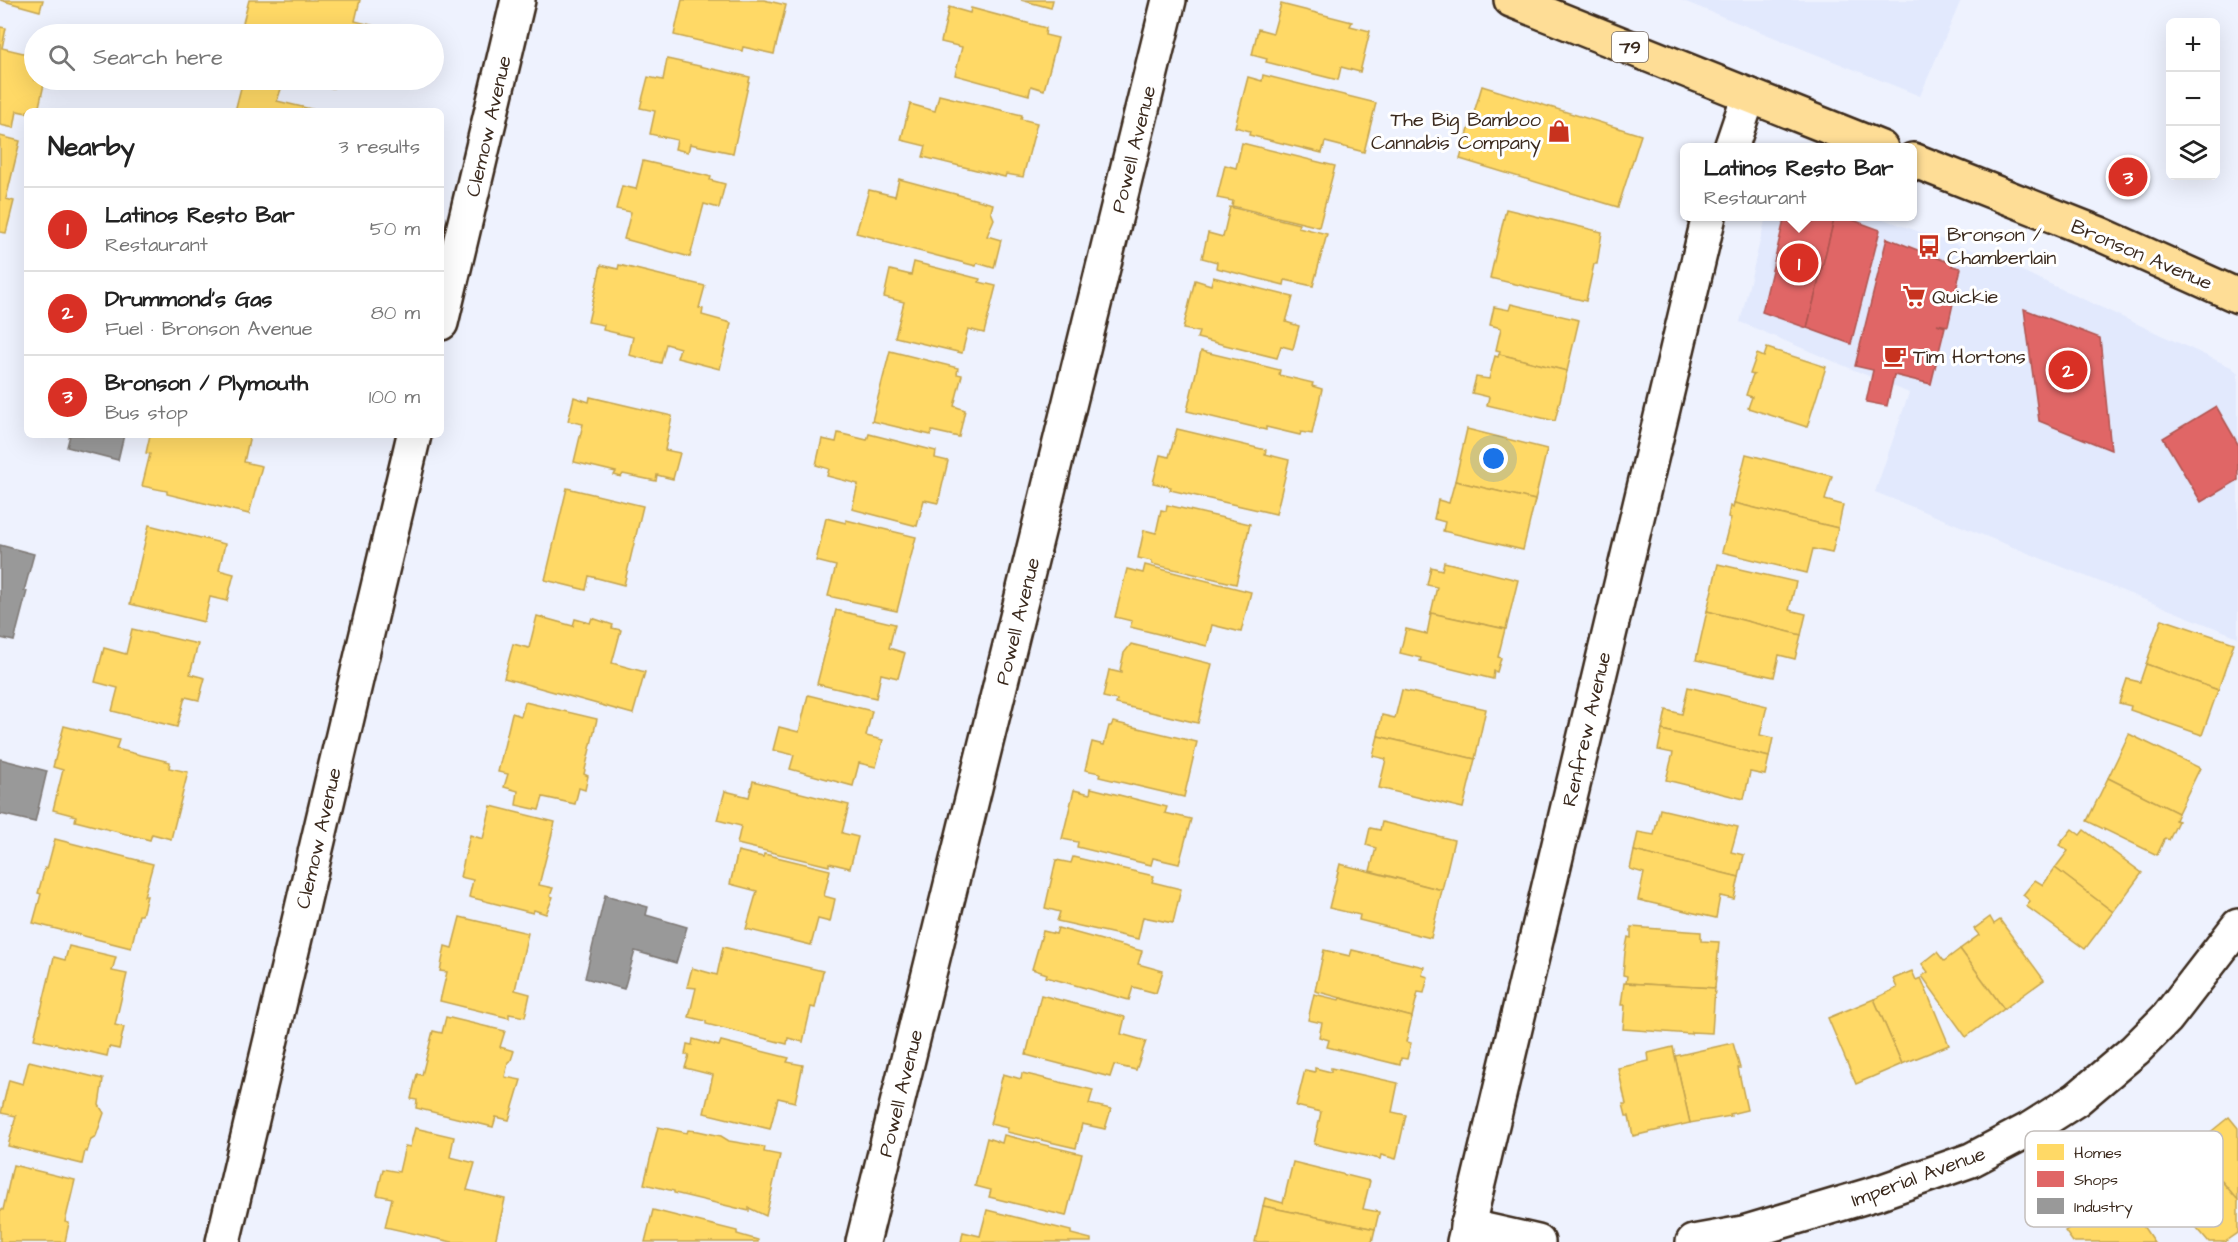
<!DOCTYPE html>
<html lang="en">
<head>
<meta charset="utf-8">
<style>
	body { margin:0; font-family:"Architects Daughter",sans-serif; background:#f2f2f2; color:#222 }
	.controls { position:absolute; right:18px; top:18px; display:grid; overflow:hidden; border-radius:9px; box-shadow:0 6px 24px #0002 }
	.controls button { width:54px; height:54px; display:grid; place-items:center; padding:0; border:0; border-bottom:2px solid #e0e0e0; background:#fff; color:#222; font:30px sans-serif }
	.you { position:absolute; left:1494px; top:459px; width:21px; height:21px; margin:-15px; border:4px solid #fff; border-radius:50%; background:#1a73e8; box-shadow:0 0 0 9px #1a73e833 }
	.badge { display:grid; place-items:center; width:39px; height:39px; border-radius:50%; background:#d93025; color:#fff; font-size:20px; font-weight:700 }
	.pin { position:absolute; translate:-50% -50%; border:3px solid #fff; box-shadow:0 2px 6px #0006 }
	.popup { position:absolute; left:1680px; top:143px; width:237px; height:78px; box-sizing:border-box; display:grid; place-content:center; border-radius:9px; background:#fff; filter:drop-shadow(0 2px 4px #0005); font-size:20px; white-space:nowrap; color:#767676 }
	.popup b { font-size:22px; color:#222 }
	.popup::after { content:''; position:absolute; left:50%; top:100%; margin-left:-12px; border:12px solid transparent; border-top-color:#fff }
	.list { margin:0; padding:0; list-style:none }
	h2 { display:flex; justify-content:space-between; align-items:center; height:78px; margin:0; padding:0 24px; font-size:26px }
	h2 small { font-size:20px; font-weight:400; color:#767676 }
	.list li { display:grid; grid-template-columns:39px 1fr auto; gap:18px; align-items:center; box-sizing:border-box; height:84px; padding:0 24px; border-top:2px solid #e0e0e0 }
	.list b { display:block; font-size:22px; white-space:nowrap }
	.list p { margin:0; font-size:20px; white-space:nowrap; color:#767676 }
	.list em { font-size:20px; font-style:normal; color:#767676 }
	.icon { flex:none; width:33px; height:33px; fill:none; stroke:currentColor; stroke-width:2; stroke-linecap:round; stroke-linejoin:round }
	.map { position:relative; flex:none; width:2238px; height:1242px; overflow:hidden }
	.search { position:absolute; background:#fff; box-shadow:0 6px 24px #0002; left:24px; top:24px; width:420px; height:66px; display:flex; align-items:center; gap:15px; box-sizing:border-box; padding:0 21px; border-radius:33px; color:#767676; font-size:22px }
	.panel { position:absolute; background:#fff; box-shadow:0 6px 24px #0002; left:24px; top:108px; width:420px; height:330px; border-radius:9px }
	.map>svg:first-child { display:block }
	.built { fill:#e2e9fd }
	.homes { fill:#ffd966; stroke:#c4a450; stroke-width:1.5 }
	.shops { fill:#e06666; stroke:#ae5450; stroke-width:1.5 }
	.industry { fill:#999; stroke:#7d7874; stroke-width:1.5 }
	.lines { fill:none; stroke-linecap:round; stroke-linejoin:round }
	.minor-casing { stroke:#3b2a1e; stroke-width:38 }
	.major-casing { stroke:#3b2a1e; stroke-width:38 }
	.minor { stroke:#fff; stroke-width:33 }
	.major { stroke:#fedd96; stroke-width:33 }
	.labels { text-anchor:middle; stroke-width:6; stroke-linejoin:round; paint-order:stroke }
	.shield { fill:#fff; stroke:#766a62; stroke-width:1.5 }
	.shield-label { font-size:18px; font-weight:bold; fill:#3b2a1e }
	.poi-label { font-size:20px; fill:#3b2a1e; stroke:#fff; text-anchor:start }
	.street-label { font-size:20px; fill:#3b2a1e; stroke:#fff }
	.key { fill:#fff; stroke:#c4bfbc; stroke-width:1.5 }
	.key-label { font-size:16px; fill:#3b2a1e }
</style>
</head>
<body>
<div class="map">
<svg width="2238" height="1242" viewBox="0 0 2238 1242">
	<rect width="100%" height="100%" fill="#eef2fe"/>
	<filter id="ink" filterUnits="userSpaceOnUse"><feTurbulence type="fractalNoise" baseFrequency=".0167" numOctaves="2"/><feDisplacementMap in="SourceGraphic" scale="12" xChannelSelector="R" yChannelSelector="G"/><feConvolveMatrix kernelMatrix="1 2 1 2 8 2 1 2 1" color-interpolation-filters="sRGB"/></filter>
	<g filter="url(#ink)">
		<g class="built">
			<path d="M1681,0H1961L1920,96Z"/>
			<path d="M1766,217H1877L1987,255L2231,367L2238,373V637L1875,492L1909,393L1740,322Z"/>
		</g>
		<g class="homes">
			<path d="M0,0H43L40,11Z"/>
			<path d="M249,0H360L355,21L375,26L373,34H240Z"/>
			<path d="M682,0H764L786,5L774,54L743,47L742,51L674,35Z"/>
			<path d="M1021,0H1053L1051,8Z"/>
			<path d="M1281,4L1352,22L1350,26L1370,31L1360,72L1341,67L1338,80L1266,62L1267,59L1252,55L1258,29L1273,33Z"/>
			<path d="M949,7L970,13L971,8L1046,28L1045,35L1058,38L1044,90L1031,86L1029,95L955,75L962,47L941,42Z"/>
			<path d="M0,27L6,28L2,48L32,55L30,65L34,66V80H45L38,111H27V113L17,111L14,128L0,125Z"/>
			<path d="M667,59L750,77L733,153L690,144L688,152L675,149L677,140L650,134L655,111L640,108L648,77L663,80Z"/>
			<path d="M1263,75L1376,103L1364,152L1325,142L1322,153L1249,135L1250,131L1235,127L1248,77L1262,81Z"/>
			<path d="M243,80H255L282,86L277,101L319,111H235Z"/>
			<path d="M301,80H335L333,88Z"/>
			<path d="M1482,86L1641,135L1618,207L1460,159Z"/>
			<path d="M939,95L1022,115L1021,119L1037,123L1023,177L1006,174L1005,177L923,157L926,146L901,140L910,104L935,111Z"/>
			<path d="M0,136L20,141L6,199L14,201L6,233L0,232Z"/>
			<path d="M1242,143L1335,166L1319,227L1232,206L1233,201L1217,198L1225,165L1236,168Z"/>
			<path d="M643,161L704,175L711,177L710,180L725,184L719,208L704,204L690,257L624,239L631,212L616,209L622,186L636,189Z"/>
			<path d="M899,179L993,204L991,212L994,219L987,236L1001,240L994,268L977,263L976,266L884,242V240L856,233L869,190L895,196Z"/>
			<path d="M1230,207L1299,224L1298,227L1327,234L1313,286L1285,280L1284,285L1216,268L1217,262L1202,258L1208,233L1223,237Z"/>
			<path d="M1506,209L1602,232L1597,264H1594L1586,301L1490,278Z"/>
			<path d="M914,262L980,279L979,282L996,286L984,333L968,329L962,353L895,337L904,302L884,297L890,270L911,275Z"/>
			<path d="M601,265L618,269L619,265L705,286L699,308L703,309L702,315L731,323L720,369L677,358L680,348L666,344L661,363L629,355L633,337L603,330L604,325L588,322Z"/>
			<path d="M1213,277L1293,297L1286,322L1299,326L1293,349L1281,346L1277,358L1197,338L1199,332L1183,329L1195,280L1211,285Z"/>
			<path d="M1511,304L1579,320L1567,371L1499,354L1500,351L1496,350L1501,328L1490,325L1494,307L1509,310Z"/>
			<path d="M1767,348L1826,367L1807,427L1748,408L1752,397L1746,395L1752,377L1754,375L1750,374L1757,354L1764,357Z"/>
			<path d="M890,351L958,368L957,374L962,375L954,406L965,410L959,437L932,431L931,435L872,421Z"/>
			<path d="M1201,351L1280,370L1279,375L1313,383L1312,386L1322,389L1312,434L1301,432L1300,435L1266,427V430L1187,411Z"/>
			<path d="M1499,354L1567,371L1555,421L1487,405L1489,397L1472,393L1476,377L1489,379L1495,356L1498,357Z"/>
			<path d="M574,397L589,402L590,397L672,416L665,450L680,453L673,479L657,475L656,481L623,474L621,477L614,475L616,472L574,462L583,424L568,421Z"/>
			<path d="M1177,429L1266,450L1265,454L1289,460L1276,514L1170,490L1171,487L1153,483L1160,455L1169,457Z"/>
			<path d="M1467,429L1547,449L1535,500L1455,481Z"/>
			<path d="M838,433L867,440L869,434L936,451L935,458L948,461L938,503L924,500L917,526L852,509L858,484L827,476L829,469L816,465L822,439L836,442Z"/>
			<path d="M150,435H250L244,462L262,466L249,514L167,494V491L142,486L150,454L146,453Z"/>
			<path d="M1746,454L1832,476L1825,500L1843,505L1838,528L1734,503Z"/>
			<path d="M1455,481L1535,500L1523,550L1443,531L1445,522L1434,519L1438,500L1449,503Z"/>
			<path d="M567,488L643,506L624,585L589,576L586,590L545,580Z"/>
			<path d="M1734,503L1838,528L1832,553L1813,549L1807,573L1722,552L1731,518L1728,517L1730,506L1733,508Z"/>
			<path d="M1167,505L1250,524L1236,584L1152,564V561L1138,558L1144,530L1156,533L1161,510L1166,511Z"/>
			<path d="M826,518L846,523V520L916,537L897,611L828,596L836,566L816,561Z"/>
			<path d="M149,525L225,544L219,570L234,574L227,601L210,597L204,622L130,604Z"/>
			<path d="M1444,562L1518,580L1506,629L1431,613L1437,587L1427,585L1431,567L1442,570Z"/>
			<path d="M1718,564L1796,582L1789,610L1806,614L1801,635L1707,611Z"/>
			<path d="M1145,565L1251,592L1241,632L1212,625L1207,646L1130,627L1132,621L1115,617L1127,569L1143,573Z"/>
			<path d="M836,610L895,624L889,648L905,653L898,678L881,674L876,698L817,684Z"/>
			<path d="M1707,611L1801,635L1795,659L1779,655L1774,677L1696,660Z"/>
			<path d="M1431,613L1505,629L1498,657L1501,658L1497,672L1494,671L1493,679L1420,661L1421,658L1400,653L1406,629L1427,634Z"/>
			<path d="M537,616L573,626L575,619L590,623L592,618L613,625L612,628L621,630L612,663L645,672L633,714L504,678L513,644L529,648Z"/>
			<path d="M2162,619L2234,643L2218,690L2146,664Z"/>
			<path d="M132,629L198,644L190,674L205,678L199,700L185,697L177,727L112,711L118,688L95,682L104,648L126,654Z"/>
			<path d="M1131,644L1212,664L1198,723L1116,704L1117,700L1103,697L1109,670L1122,673V671L1120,670L1124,653Z"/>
			<path d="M2146,664L2218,690L2202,735L2130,710L2131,706L2119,703L2127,679L2140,682Z"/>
			<path d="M1688,687L1767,706L1760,735L1773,738L1769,757L1662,730L1666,710L1682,714Z"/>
			<path d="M1402,690L1486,709L1475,759L1378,736L1382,715L1395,718Z"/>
			<path d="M808,695L872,711L866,736L883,740L876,767L859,763L853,786L790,769L794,755L773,750L779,727L799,732Z"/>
			<path d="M525,702L597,719L584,774L588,776L585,790L579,788L575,804L543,797L539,810L516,805L518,791L504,787L508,774L498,772L512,713L521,716Z"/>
			<path d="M1113,722L1197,742L1184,797L1099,777L1100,773L1085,770L1092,742L1104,745L1109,726H1111Z"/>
			<path d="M64,726L119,740L116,749L170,762L169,768L188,772L171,839L152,834L150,840L75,821L76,816L53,810L63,770L53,767Z"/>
			<path d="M1662,730L1769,757L1765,775L1750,772L1744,799L1666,780L1673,753L1658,750Z"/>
			<path d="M2129,734L2200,768L2178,813L2108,778Z"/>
			<path d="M1378,736L1475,759L1463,808L1379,788L1386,759L1373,756Z"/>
			<path d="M2108,778L2178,813L2175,820L2178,821L2169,840L2165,838L2157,855L2087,821Z"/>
			<path d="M753,781L849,805L842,833L858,837L850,868L829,863V866L737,844L741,826L717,820L725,791L749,797Z"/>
			<path d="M1091,788L1167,807L1165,813L1191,819L1179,864L1153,858L1151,865L1077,847L1078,842L1062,839L1074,790L1090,794Z"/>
			<path d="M491,806L555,822L539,885L553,888L550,896L553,897L546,914L534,910L533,913L469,897L473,880L460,877L470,835L483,839Z"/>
			<path d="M1660,809L1738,827L1731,852L1744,855L1739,877L1634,851L1638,832L1654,835Z"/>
			<path d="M1382,822L1454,840L1442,890L1370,871L1376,848L1366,845L1370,828L1380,830Z"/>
			<path d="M2072,829L2080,835L2084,830L2142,873L2113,912L2055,868L2068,851L2059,845Z"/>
			<path d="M55,839L153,864L144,896H147L142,915H139L131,948L33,923L41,894L38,893L45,868L47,869Z"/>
			<path d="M738,851L763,857L764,854L830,870L824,896L835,899L830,922L818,919L811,945L746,929L757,891L730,884Z"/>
			<path d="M1634,851L1739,877L1734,899L1720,896L1716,918L1638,900L1644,873L1630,869Z"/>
			<path d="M1073,857L1154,876L1152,882L1181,889L1173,923L1143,917L1138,939L1057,921L1060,912L1045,908L1056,860L1071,863Z"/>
			<path d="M1340,864L1442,890L1431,938L1359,920L1360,915L1329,908Z"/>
			<path d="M2055,868L2113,912L2085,949L2026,906L2030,901L2023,895L2035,880L2043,885Z"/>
			<path d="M460,917L528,933L515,990L530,994L525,1017L509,1014V1018L440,1001L447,972L440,971L445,946L452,948Z"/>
			<path d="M1990,917L1994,924L2000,920L2044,980L2004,1009L1960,949L1979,935L1974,929Z"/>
			<path d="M1631,927L1701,932V941L1719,942L1715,988L1626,983L1627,976L1623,975L1625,952L1628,937L1631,938Z"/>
			<path d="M1058,928L1142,951L1138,964L1163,971L1156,993L1133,987L1129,1000L1046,977L1047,974L1032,969L1043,931L1056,934Z"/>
			<path d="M69,946L116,957L112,971L127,974L115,1025L124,1027L119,1049L109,1047L107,1056L34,1039L54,957L65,960Z"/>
			<path d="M723,947L823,971L815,1008L811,1007L803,1042L788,1038L787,1044L706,1024V1021L689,1017L696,988L687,987L692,968L717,975Z"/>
			<path d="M1960,949L2004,1009L1966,1037L1922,976L1928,972L1922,964L1937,952L1944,961Z"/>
			<path d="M1324,950L1350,956L1352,950L1424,967L1422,975L1428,977L1424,993L1418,992L1412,1017L1315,991Z"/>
			<path d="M1912,971L1916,980L1921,978L1949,1045L1902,1064L1874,999L1897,988L1893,979Z"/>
			<path d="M1624,983L1715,988L1712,1033L1691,1032V1034L1623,1029L1625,1005H1621Z"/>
			<path d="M1314,994L1339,1000L1340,998L1412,1017L1406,1042L1411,1043L1407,1059L1401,1058L1400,1065L1327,1047L1329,1040L1319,1037L1322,1023L1308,1020Z"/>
			<path d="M1041,995L1125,1017L1121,1034L1146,1041L1136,1070L1114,1065L1110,1077L1026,1055Z"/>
			<path d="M1874,999L1902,1064L1856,1084L1828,1018Z"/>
			<path d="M446,1017L505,1031L500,1047L514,1051L511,1060L508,1062L505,1077L521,1080L509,1120L496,1117L493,1127L416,1108L417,1100L411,1099L417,1074L422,1075L433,1031L442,1033Z"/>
			<path d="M693,1039L719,1046L721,1041L789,1058L787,1062L803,1065L795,1102L778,1098L770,1129L704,1113L713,1075L685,1068L689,1055H685L687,1044L692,1045Z"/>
			<path d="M1733,1043L1740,1068H1738L1747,1110L1730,1114L1731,1116L1690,1123L1675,1056Z"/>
			<path d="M1673,1047L1690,1123L1633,1136L1629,1116H1626L1623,1104H1626L1618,1068L1649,1061L1648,1053Z"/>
			<path d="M29,1061L103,1079L99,1105L104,1113L96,1136L91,1139L87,1152L85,1151L82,1164L8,1146L16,1116L1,1113L9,1080L23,1084Z"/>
			<path d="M1315,1068L1331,1072V1068L1398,1083L1392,1112L1406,1115L1396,1159L1381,1155L1380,1159L1314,1144L1321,1112L1296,1106L1305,1070L1315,1072Z"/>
			<path d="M1022,1073L1093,1090L1089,1104L1111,1109L1105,1129L1082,1124L1076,1148L1007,1132L1008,1128L990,1124L1003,1074L1021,1079Z"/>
			<path d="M2229,1117L2238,1128V1200L2192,1147Z"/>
			<path d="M658,1127L687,1133L688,1130L698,1131L721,1136L729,1141L765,1147L764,1152L780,1155L766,1216L749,1208V1211L674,1193V1191L644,1184Z"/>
			<path d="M415,1128L454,1137L450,1157L475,1163L467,1190L505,1199L495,1242H452L385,1227L392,1198L377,1195L383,1169L399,1172L405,1146L410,1147Z"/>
			<path d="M1004,1135L1082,1154L1066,1216L989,1197L991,1190L975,1186L987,1138L1002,1143Z"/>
			<path d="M2192,1147L2238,1200V1233L2225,1242H2209L2156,1180Z"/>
			<path d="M1293,1162L1370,1181L1363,1209L1379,1212L1375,1229L1263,1206L1265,1198L1283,1203Z"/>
			<path d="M13,1165L75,1180L65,1222L69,1223L65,1242H0V1210H3Z"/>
			<path d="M2128,1204L2154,1242H2073L2065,1231L2097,1209L2105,1220Z"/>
			<path d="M1263,1206L1375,1229L1372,1242H1255Z"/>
			<path d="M653,1210L737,1231V1234L758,1240V1242H645Z"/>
			<path d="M987,1210L1071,1231V1234L1091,1239V1242H961L963,1232L980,1236Z"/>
		</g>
		<g class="shops">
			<path d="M1785,216H1835L1807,328L1762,312Z"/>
			<path d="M1835,216H1842L1880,230L1851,344L1807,328Z"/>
			<path d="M1887,238L1953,264L1952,266L1961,268L1948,326L1937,324L1945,327L1931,384L1894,375L1887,406L1866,402L1873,370L1855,366Z"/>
			<path d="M2024,309L2100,338L2111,450L2039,421Z"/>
			<path d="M2216,406L2238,444V480L2201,502L2163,438Z"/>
		</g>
		<g class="industry">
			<path d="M70,435H124L118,460L67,447Z"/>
			<path d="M0,545L34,554L24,591H27L14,641L0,638Z"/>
			<path d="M0,759L47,771L35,822L0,814Z"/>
			<path d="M605,895L648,907L646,915L687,927L676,963L635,951L624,989L585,978Z"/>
		</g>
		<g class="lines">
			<g class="minor-casing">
				<g id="minor">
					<path d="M1731,148L1749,95"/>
					<path d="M441,323L518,0"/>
					<path d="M1467,1226L1538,1242"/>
					<path d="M223,1242L414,435"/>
					<path d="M863,1242L1169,0"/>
					<path d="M1464,1242L1709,216"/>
					<path d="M1693,1242L1743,1233L1877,1193L1971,1160L2030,1129L2077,1099L2135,1050L2167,1018L2238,926"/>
				</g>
			</g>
			<g class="major-casing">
				<g id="major">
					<path d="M1511,0L1881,148"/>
					<path d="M1913,160L2100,234L2238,296"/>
				</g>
			</g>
			<use href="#minor" class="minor"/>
			<use href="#major" class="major"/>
		</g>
	</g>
	<defs>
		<g id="shop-bare" transform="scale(1.8)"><path d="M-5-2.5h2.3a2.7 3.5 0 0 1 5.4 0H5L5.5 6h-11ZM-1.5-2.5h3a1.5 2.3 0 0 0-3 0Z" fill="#c8321e" stroke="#fff" stroke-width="2.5" paint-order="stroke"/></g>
		<g id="bus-bare" transform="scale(1.8)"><path d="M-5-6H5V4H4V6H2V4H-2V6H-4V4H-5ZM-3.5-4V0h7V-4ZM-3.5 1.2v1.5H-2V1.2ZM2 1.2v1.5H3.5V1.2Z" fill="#c8321e" stroke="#fff" stroke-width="2.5" paint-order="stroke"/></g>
		<g id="supermarket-bare" transform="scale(1.8)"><path d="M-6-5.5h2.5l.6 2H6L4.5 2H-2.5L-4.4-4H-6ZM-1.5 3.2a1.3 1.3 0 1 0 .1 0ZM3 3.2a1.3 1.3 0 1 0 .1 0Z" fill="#c8321e" stroke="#fff" stroke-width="2.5" paint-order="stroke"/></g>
		<g id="cafe-bare" transform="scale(1.8)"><path d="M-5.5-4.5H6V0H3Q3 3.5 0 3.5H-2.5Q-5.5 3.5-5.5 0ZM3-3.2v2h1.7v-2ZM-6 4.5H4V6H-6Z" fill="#c8321e" stroke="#fff" stroke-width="2.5" paint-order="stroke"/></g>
	</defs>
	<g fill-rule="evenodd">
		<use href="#shop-bare" x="1559" y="131"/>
		<use href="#bus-bare" x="1929" y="246"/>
		<use href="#supermarket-bare" x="1914" y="296"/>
		<use href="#cafe-bare" x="1895" y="356"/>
	</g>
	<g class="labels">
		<rect class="shield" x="1612" y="32" width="36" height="30" rx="4.5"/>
		<g class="shield-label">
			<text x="1630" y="53">79</text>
		</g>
		<g class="poi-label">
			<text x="1541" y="126" text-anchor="end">The Big Bamboo<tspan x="1541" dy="23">Cannabis Company</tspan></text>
			<text x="1947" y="241">Bronson /<tspan x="1947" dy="23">Chamberlain</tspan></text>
			<text x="1932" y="303">Quickie</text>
			<text x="1913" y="363">Tim Hortons</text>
		</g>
		<g class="street-label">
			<text transform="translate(488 126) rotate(-77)" y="7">Clemow Avenue</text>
			<text transform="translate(1133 149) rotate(-76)" y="7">Powell Avenue</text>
			<text transform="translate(2142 254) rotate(23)" y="7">Bronson Avenue</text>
			<text transform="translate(1017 621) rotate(-76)" y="7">Powell Avenue</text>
			<text transform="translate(1586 729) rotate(-77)" y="7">Renfrew Avenue</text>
			<text transform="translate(318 838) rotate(-77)" y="7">Clemow Avenue</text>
			<text transform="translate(900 1093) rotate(-76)" y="7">Powell Avenue</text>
			<text transform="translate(1918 1176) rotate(-20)" y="7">Imperial Avenue</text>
		</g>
	</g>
	<rect x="2025" y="1131" width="198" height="96" rx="9" class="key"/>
	<rect x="2037" y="1144" width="27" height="16" fill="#ffd966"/>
	<rect x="2037" y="1171" width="27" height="16" fill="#e06666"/>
	<rect x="2037" y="1198" width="27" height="16" fill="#999"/>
	<g class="key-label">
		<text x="2074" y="1158">Homes</text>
		<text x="2074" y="1185">Shops</text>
		<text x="2074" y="1212">Industry</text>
	</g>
</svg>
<div class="controls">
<button>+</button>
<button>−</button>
<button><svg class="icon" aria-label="layers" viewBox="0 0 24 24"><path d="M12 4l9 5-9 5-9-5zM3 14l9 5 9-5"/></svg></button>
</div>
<div class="you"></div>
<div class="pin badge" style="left:1799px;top:263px">1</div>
<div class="popup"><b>Latinos Resto Bar</b>Restaurant</div>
<div class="pin badge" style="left:2068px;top:370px">2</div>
<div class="pin badge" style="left:2128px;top:177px">3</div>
<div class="search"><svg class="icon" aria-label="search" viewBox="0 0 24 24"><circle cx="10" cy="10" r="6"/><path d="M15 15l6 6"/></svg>Search here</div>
<section class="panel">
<h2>Nearby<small>3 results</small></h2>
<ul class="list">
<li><span class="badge">1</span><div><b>Latinos Resto Bar</b><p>Restaurant</p></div><em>50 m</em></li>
<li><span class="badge">2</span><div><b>Drummond's Gas</b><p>Fuel · Bronson Avenue</p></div><em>80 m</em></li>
<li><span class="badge">3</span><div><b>Bronson / Plymouth</b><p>Bus stop</p></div><em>100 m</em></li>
</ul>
</section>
</div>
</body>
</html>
